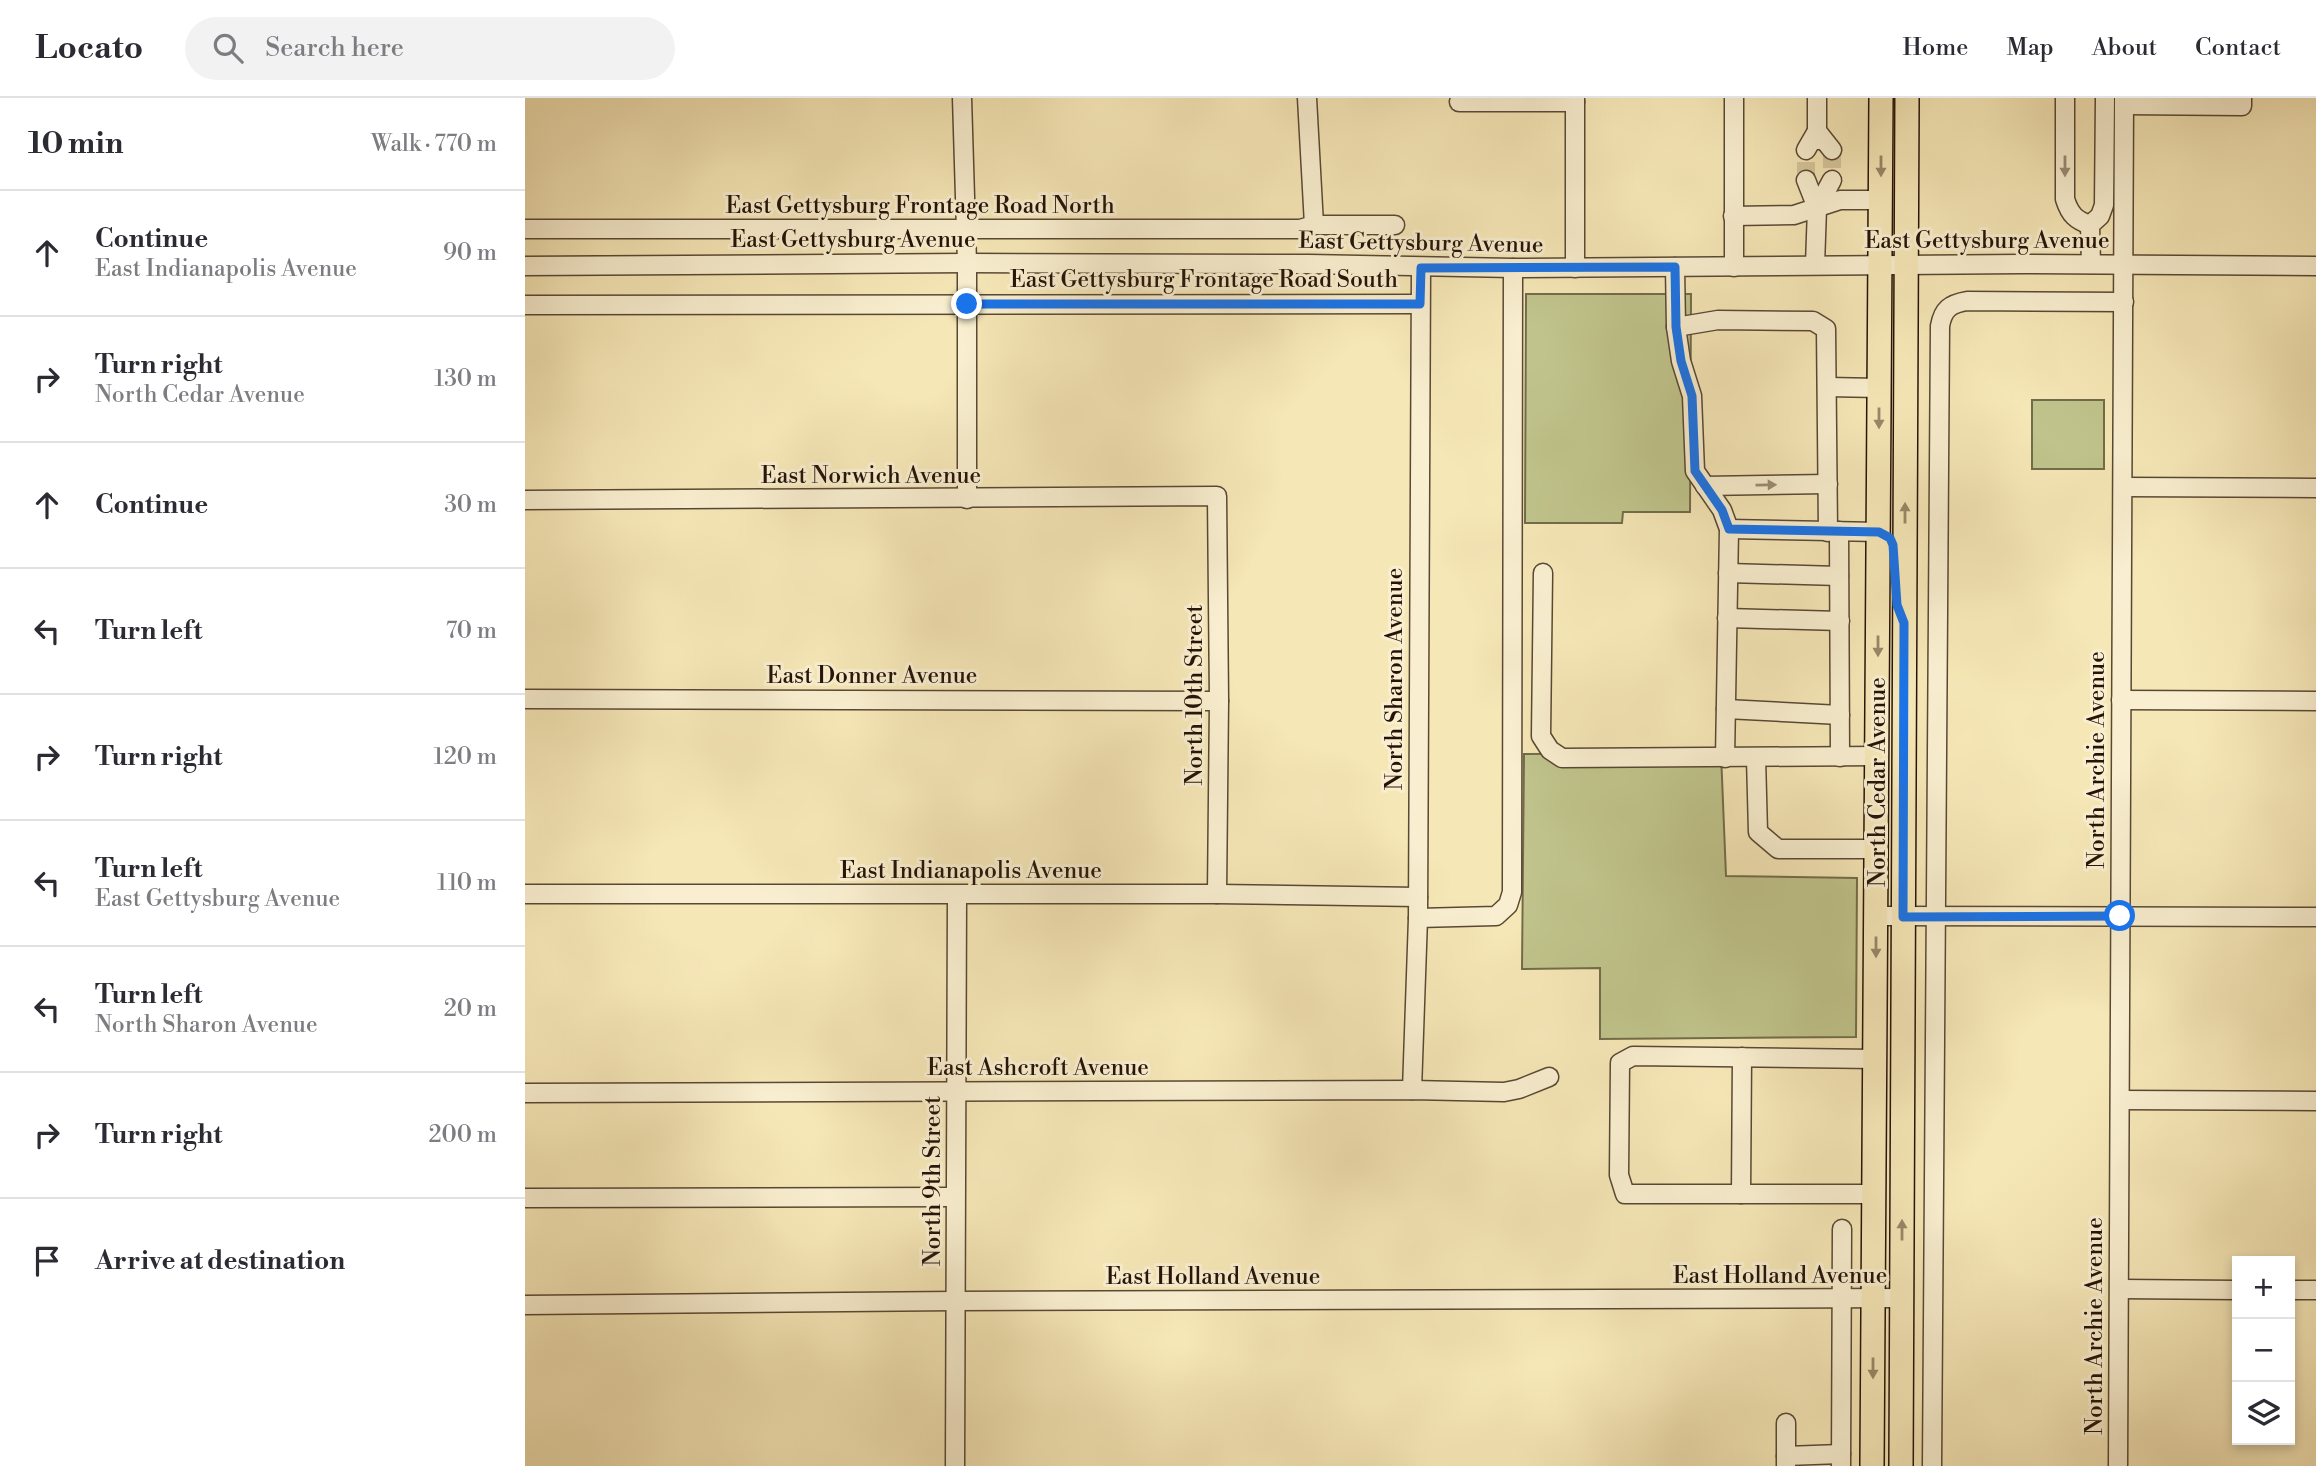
<!DOCTYPE html>
<html lang="en">
<head>
<meta charset="utf-8">
<style>
	body { margin:0; font-family:"Libre Bodoni",serif; background:#f2f2f3; color:#2b2b33 }
	.controls { position:absolute; right:21px; bottom:21px; display:grid; overflow:hidden; border-radius:0px; box-shadow:0 4px 10px #0003 }
	.controls button { width:63px; height:63px; display:grid; place-items:center; padding:0; border:0; border-bottom:2px solid #e1e1e2; background:#fff; color:#2b2b33; font:35px sans-serif }
	.stop { position:absolute; width:21px; height:21px; margin:-16px; border:5px solid #1a73e8; border-radius:50%; background:#fff }
	.stop.end { background:#1a73e8; border-color:#fff; box-shadow:0 2px 7px #0008 }
	.list { margin:0; padding:0; list-style:none }
	h2 { display:flex; justify-content:space-between; align-items:center; height:91px; margin:0; padding:0 28px; font-size:30px }
	h2 small { font-size:23px; font-weight:400; color:#7c7c81 }
	.list li { display:grid; grid-template-columns:46px 1fr auto; gap:21px; align-items:center; box-sizing:border-box; height:126px; padding:0 28px; border-top:2px solid #e1e1e2 }
	.list b { display:block; font-size:26px; white-space:nowrap }
	.list p { margin:0; font-size:23px; white-space:nowrap; color:#7c7c81 }
	.list em { font-size:23px; font-style:normal; color:#7c7c81 }
	.icon { flex:none; width:38px; height:38px; fill:none; stroke:currentColor; stroke-width:2; stroke-linecap:round; stroke-linejoin:round }
	.map { position:relative; flex:none; width:1791px; height:1368px; overflow:hidden }
	header { display:flex; align-items:center; gap:42px; box-sizing:border-box; height:98px; padding:0 35px; background:#fff; border-bottom:2px solid #e1e1e2 }
	header strong { font-size:33px }
	nav { display:flex; gap:38px; margin-inline-start:auto; font-size:24px }
	.search { width:490px; height:63px; background:#f2f2f3; display:flex; align-items:center; gap:18px; box-sizing:border-box; padding:0 24px; border-radius:38px; color:#7c7c81; font-size:26px }
	main { display:flex }
	aside { flex:1; background:#fff }
	.map>svg:first-child { display:block }
	.green { fill:#c0c48c; stroke:#726c4a; stroke-width:2 }
	.lines { fill:none; stroke-linecap:round; stroke-linejoin:round }
	.minor-tunnel { stroke:#d7c79d; stroke-width:18; stroke-dasharray:18 9; stroke-linecap:butt }
	.minor-casing { stroke:#594834; stroke-width:21 }
	.major-casing { stroke:#251308; stroke-width:26 }
	.minor { stroke:#f9efd0; stroke-width:18 }
	.major { stroke:#f6e7b7; stroke-width:23 }
	.oneway { fill:#988868 }
	.oneway2 { fill:#9a8c76 }
	.route { stroke:#1a73e8; stroke-width:9 }
	.labels { text-anchor:middle; stroke-width:6; stroke-linejoin:round; paint-order:stroke }
	.street-label { font-size:23px; fill:#251308; stroke:#f9efd0 }
</style>
</head>
<body>
<header>
<strong>Locato</strong>
<div class="search"><svg class="icon" aria-label="search" viewBox="0 0 24 24"><circle cx="10" cy="10" r="6"/><path d="M15 15l6 6"/></svg>Search here</div>
<nav><a>Home</a><a>Map</a><a>About</a><a>Contact</a></nav>
</header>
<main>
<aside>
<h2>10 min<small>Walk · 770 m</small></h2>
<ul class="list">
<li><svg class="icon" aria-label="ahead" viewBox="0 0 24 24"><path d="M12 20V5M6 11l6-6 6 6"/></svg><div><b>Continue</b><p>East Indianapolis Avenue</p></div><em>90 m</em></li>
<li><svg class="icon" aria-label="right" viewBox="0 0 24 24"><path d="M7 20v-9h11M14 6l5 5-5 5"/></svg><div><b>Turn right</b><p>North Cedar Avenue</p></div><em>130 m</em></li>
<li><svg class="icon" aria-label="ahead" viewBox="0 0 24 24"><path d="M12 20V5M6 11l6-6 6 6"/></svg><div><b>Continue</b></div><em>30 m</em></li>
<li><svg class="icon" aria-label="left" viewBox="0 0 24 24"><path d="M17 20v-9H6M10 6l-5 5 5 5"/></svg><div><b>Turn left</b></div><em>70 m</em></li>
<li><svg class="icon" aria-label="right" viewBox="0 0 24 24"><path d="M7 20v-9h11M14 6l5 5-5 5"/></svg><div><b>Turn right</b></div><em>120 m</em></li>
<li><svg class="icon" aria-label="left" viewBox="0 0 24 24"><path d="M17 20v-9H6M10 6l-5 5 5 5"/></svg><div><b>Turn left</b><p>East Gettysburg Avenue</p></div><em>110 m</em></li>
<li><svg class="icon" aria-label="left" viewBox="0 0 24 24"><path d="M17 20v-9H6M10 6l-5 5 5 5"/></svg><div><b>Turn left</b><p>North Sharon Avenue</p></div><em>20 m</em></li>
<li><svg class="icon" aria-label="right" viewBox="0 0 24 24"><path d="M7 20v-9h11M14 6l5 5-5 5"/></svg><div><b>Turn right</b></div><em>200 m</em></li>
<li><svg class="icon" aria-label="arrive" viewBox="0 0 24 24"><path d="M6 21V4h12l-3 4 3 4H6"/></svg><div><b>Arrive at destination</b></div></li>
</ul>
</aside>
<div class="map">
<svg width="1791" height="1368" viewBox="0 0 1791 1368">
	<rect width="100%" height="100%" fill="#f6e7b7"/>
	<filter id="stains"><feTurbulence type="fractalNoise" baseFrequency=".00286" numOctaves="4"/><feColorMatrix values="0 0 0 0 .2 0 0 0 0 .09 0 0 0 0 .02 0 0 0 .5 -.17"/></filter>
	<radialGradient id="worn" r=".72"><stop offset=".6" stop-color="#630" stop-opacity="0"/><stop offset="1" stop-color="#630" stop-opacity=".3"/></radialGradient>
	<g class="green">
		<path d="M1001,196H1166L1165,414H1098L1097,425H1000Z"/>
		<rect x="1507" y="302" width="72" height="69"/>
		<path d="M1196,655L1201,778L1332,780L1331,939L1075,941V870L997,871L999,656Z"/>
	</g>
	<g class="lines">
		<g class="minor-tunnel">
			<path d="M1307,52V82"/>
			<path d="M1281,82V52"/>
		</g>
		<g class="minor-casing">
			<g id="minor">
				<path d="M437,0L442,165V401"/>
				<path d="M782,0L789,127"/>
				<path d="M1209,0V169"/>
				<path d="M1292,0V33L1307,52"/>
				<path d="M1540,0V101C1545,117 1551,122 1565,127"/>
				<path d="M934,4H1050"/>
				<path d="M1599,7L1717,8V0"/>
				<path d="M1281,52L1292,33L1293,42"/>
				<path d="M1281,82L1292,110L1290,167"/>
				<path d="M1292,106V110L1307,82"/>
				<path d="M1208,118L1269,117L1315,102H1355"/>
				<path d="M0,131H775L789,127H870"/>
				<path d="M1566,166L1565,127L1575,118L1579,107L1580,0"/>
				<path d="M0,168L442,165L784,166L988,170L1497,166L1791,168"/>
				<path d="M1150,169L1151,229L1156,263L1167,298L1170,373L1197,412L1204,431L1200,660"/>
				<path d="M1050,170V0"/>
				<path d="M0,207L895,206"/>
				<path d="M1151,229L1193,222L1288,223L1301,231L1303,434"/>
				<path d="M1302,289L1355,290"/>
				<path d="M1180,388L1303,386"/>
				<path d="M1598,389L1791,390"/>
				<path d="M0,402L692,398L694,603L692,796"/>
				<path d="M1204,431L1354,434"/>
				<path d="M1314,433L1315,659"/>
				<path d="M1018,475L1016,638L1025,652L1037,660L1352,658"/>
				<path d="M1203,475L1314,478"/>
				<path d="M1202,520L1315,523"/>
				<path d="M0,601L694,603"/>
				<path d="M1596,602L1791,603"/>
				<path d="M1201,611L1315,617"/>
				<path d="M1231,660L1233,734L1253,751H1352"/>
				<path d="M0,796H692L893,799"/>
				<path d="M1351,818L1791,819"/>
				<path d="M893,820L971,818L983,807L987,794L988,170"/>
				<path d="M887,992L893,820L896,170"/>
				<path d="M0,995L887,992L979,994L994,991L1024,979"/>
				<path d="M1595,1002L1791,1003"/>
				<path d="M1216,1096L1217,959"/>
				<path d="M1349,1096H1100L1094,1077L1095,965L1108,958L1350,961"/>
				<path d="M0,1100L430,1099"/>
				<path d="M1595,1191L1712,1192"/>
				<path d="M1765,1192H1791"/>
				<path d="M0,1207L431,1203L1377,1200"/>
				<path d="M1261,1358L1316,1356"/>
				<path d="M1261,1367V1325"/>
				<path d="M430,1368L432,798"/>
				<path d="M1316,1368L1317,1131"/>
				<path d="M1407,1368L1415,228C1418,211 1425,206 1442,203L1599,204"/>
				<path d="M1593,1368L1599,0"/>
			</g>
		</g>
		<g class="major-casing">
			<g id="major">
				<path d="M1347,1368L1356,0"/>
				<path d="M1376,1368L1382,0"/>
			</g>
		</g>
		<use href="#minor" class="minor"/>
		<use href="#major" class="major"/>
	</g>
	<defs><path id="oneway-solid" d="M-6-.8H1V-3.2L6.5 0L1 3.2V.8H-6Z" transform="scale(1.75)"/></defs>
	<g class="oneway">
		<use href="#oneway-solid" transform="translate(1356 68) rotate(90)"/>
		<use href="#oneway-solid" transform="translate(1354 320) rotate(90)"/>
		<use href="#oneway-solid" transform="translate(1380 415) rotate(-90)"/>
		<use href="#oneway-solid" transform="translate(1353 548) rotate(90)"/>
		<use href="#oneway-solid" transform="translate(1351 849) rotate(90)"/>
		<use href="#oneway-solid" transform="translate(1377 1132) rotate(-90)"/>
		<use href="#oneway-solid" transform="translate(1348 1270) rotate(90)"/>
	</g>
	<g class="oneway2">
		<use href="#oneway-solid" transform="translate(1540 68) rotate(90)"/>
		<use href="#oneway-solid" transform="translate(1241 387) rotate(-1)"/>
	</g>
	<g class="lines">
		<path class="route" d="M442,206H895L896,170L1150,169L1151,229L1156,263L1167,298L1170,373L1197,412L1204,431L1354,434L1365,440L1368,447L1372,507L1379,525L1378,819L1595,818"/>
	</g>
	<g class="labels">
		<g class="street-label">
			<text x="395" y="115">East Gettysburg Frontage Road North</text>
			<text x="328" y="149">East Gettysburg Avenue</text>
			<text x="1462" y="150">East Gettysburg Avenue</text>
			<text transform="translate(896 144) rotate(1)" y="8">East Gettysburg Avenue</text>
			<text x="679" y="189">East Gettysburg Frontage Road South</text>
			<text x="346" y="385">East Norwich Avenue</text>
			<text x="347" y="585">East Donner Avenue</text>
			<text transform="translate(869 581) rotate(-90)" y="8">North Sharon Avenue</text>
			<text transform="translate(669 597) rotate(-90)" y="8">North 10th Street</text>
			<text transform="translate(1571 662) rotate(-90)" y="8">North Archie Avenue</text>
			<text transform="translate(1352 684) rotate(-90)" y="8">North Cedar Avenue</text>
			<text x="446" y="780">East Indianapolis Avenue</text>
			<text x="513" y="977">East Ashcroft Avenue</text>
			<text transform="translate(407 1083) rotate(-90)" y="8">North 9th Street</text>
			<text x="1255" y="1185">East Holland Avenue</text>
			<text x="688" y="1186">East Holland Avenue</text>
			<text transform="translate(1569 1228) rotate(-90)" y="8">North Archie Avenue</text>
		</g>
	</g>
	<rect width="100%" height="100%" filter="url(#stains)"/>
	<rect width="100%" height="100%" fill="url(#worn)"/>
</svg>
<div class="controls">
<button>+</button>
<button>−</button>
<button><svg class="icon" aria-label="layers" viewBox="0 0 24 24"><path d="M12 4l9 5-9 5-9-5zM3 14l9 5 9-5"/></svg></button>
</div>
<div class="stop" style="left:1595px;top:818px"></div>
<div class="stop end" style="left:442px;top:206px"></div>
</div>
</main>
</body>
</html>
